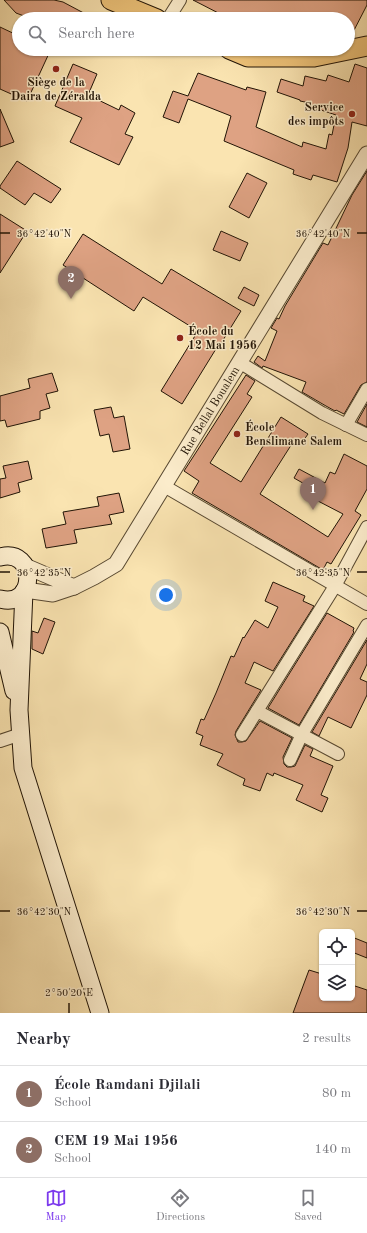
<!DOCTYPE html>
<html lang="en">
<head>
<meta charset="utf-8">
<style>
	body { margin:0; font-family:"Old Standard TT",serif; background:#f7f7f7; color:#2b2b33 }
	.controls { position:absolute; right:12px; bottom:12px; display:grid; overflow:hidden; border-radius:6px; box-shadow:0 1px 3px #0004 }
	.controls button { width:36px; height:36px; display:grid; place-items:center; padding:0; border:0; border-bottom:1px solid #e1e1e2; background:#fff; color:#2b2b33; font:20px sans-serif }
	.you { position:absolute; left:166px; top:595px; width:14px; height:14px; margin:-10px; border:3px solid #fff; border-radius:50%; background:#1a73e8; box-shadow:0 0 0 6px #1a73e833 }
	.badge { display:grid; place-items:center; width:26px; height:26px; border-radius:50%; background:#7c3aed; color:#fff; font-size:13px; font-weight:700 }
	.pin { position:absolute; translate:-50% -33px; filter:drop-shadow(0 1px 2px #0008) }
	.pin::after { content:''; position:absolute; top:21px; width:14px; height:12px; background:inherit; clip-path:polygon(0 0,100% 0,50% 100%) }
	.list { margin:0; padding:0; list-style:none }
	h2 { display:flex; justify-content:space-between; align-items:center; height:52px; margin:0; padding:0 16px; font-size:17px }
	h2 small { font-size:13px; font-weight:400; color:#7c7c81 }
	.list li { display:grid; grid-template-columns:26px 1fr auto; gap:12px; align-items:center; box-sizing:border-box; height:56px; padding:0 16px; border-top:1px solid #e1e1e2 }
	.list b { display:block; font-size:15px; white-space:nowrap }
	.list p { margin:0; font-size:13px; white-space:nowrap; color:#7c7c81 }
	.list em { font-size:13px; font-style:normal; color:#7c7c81 }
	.icon { flex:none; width:22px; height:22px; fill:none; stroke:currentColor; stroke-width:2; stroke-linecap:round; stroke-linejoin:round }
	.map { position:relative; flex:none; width:367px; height:1013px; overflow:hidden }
	.search { position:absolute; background:#fff; box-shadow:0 1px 3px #0004; left:12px; right:12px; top:12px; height:44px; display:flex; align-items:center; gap:10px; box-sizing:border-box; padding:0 14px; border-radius:22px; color:#7c7c81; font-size:15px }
	.sheet { height:164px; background:#fff }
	nav { display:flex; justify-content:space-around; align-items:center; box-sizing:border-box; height:56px; border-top:1px solid #e1e1e2; background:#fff; font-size:11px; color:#7c7c81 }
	nav a { display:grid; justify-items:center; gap:2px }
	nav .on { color:#7c3aed }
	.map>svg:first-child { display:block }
	.building { fill:#dea283; stroke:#211406 }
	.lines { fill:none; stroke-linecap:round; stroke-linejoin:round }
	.minor-casing { stroke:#574831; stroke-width:14 }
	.tertiary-casing { stroke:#574831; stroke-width:17 }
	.secondary-casing { stroke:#211406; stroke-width:19 }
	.primary-casing { stroke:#211406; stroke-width:21 }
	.minor { stroke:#fcedcc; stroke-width:12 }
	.tertiary { stroke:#fcedcc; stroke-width:15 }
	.secondary { stroke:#fcedcc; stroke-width:17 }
	.primary { stroke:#edc278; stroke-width:19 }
	.ticks { fill:none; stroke:#211406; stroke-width:1.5 }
	.poi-dot { fill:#8f2418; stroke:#fcedcc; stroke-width:1.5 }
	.labels { text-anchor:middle; stroke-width:3; stroke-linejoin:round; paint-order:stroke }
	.poi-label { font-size:12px; font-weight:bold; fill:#211406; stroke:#fcedcc; text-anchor:start }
	.street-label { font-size:12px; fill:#211406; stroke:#fcedcc }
	.ticks-label { font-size:10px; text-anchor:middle; fill:#211406; stroke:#fcedcc; stroke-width:3; stroke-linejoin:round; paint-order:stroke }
</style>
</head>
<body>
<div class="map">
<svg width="367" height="1013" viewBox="0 0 367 1013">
	<rect width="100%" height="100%" fill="#fae4b1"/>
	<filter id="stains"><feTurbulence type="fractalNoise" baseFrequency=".005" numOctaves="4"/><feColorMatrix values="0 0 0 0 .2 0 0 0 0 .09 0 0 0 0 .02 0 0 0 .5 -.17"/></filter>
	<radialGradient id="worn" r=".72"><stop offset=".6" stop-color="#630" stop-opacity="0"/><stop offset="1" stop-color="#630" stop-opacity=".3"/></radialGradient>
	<g class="building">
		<path d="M4,0H54L63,2L95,19H32L16,13Z"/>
		<path d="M193,0H367V5L350,38L348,39V19H230Z"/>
		<path d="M0,27L19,36V49H51L27,101L0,89Z"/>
		<path d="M73,64L97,74L88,95L119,110L121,105L135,113L125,134L133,137L119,165L70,142L82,118L55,106Z"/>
		<path d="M355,64L367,68V126L352,122L348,148L337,182L313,175L311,180L293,174L294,170L224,141L231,116L188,99L179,123L163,117L173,91L188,96L198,73L246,90L247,87L266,92L256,127L302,147L303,142L326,149L329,134L332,135L336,115L309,106L310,103L300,101V100L277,92L281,79L303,86L305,76L326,81L328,75L349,82Z"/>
		<path d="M0,109L14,142L0,147Z"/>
		<path d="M17,161L61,189L51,203L34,193L25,205L0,188V186Z"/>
		<path d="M367,171V382L361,385L344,414L336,410L335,411L326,406L302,392L306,382L263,366L262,368L254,362L258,356L265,361L277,331L271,328L277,318L279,319L285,306L323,243L328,245L352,195Z"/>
		<path d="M247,173L267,183L249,218L229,207Z"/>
		<path d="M0,214L27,231L0,273Z"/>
		<path d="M221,231L248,243L240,261L213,250Z"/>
		<path d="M83,234L162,284L171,269L241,311L220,345L219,344L182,404L161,391L198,331L143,297L134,311L63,265Z"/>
		<path d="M244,287L259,295L254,306L238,298Z"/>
		<path d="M52,373L58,391L46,394L50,408L40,411V419L7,427L5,420L0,421V396L30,388L28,379Z"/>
		<path d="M246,375L255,381L247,394L252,397L210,463L241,482L281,417L308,434L301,444L295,439L260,494L328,537L343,514L318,501L322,494L294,478L299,469L325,483L330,472L335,474L344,454L367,466V489L355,511L361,515L331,564L327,562L323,570L192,493L199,481L184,471Z"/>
		<path d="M367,404V427L357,422Z"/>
		<path d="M111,407L114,418L124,416L130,449L113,452L109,434L100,436L94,410Z"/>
		<path d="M28,461L32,479L18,483L20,492L0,498V479L6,478L3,466Z"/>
		<path d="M119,493L124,512L109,515L112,524L74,530L77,543L46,548L42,529L66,524L63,512L99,506L97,497Z"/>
		<path d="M273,582L305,596L303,601L314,606L273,671L254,662L245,683L261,690L236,731L235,735L238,742H242L246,741L260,721L292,738L283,757L284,764L287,767H291L295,766L305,745L313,749L310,756L333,766L321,795L328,798L322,812L296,800L303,785L274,773L273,776L267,773L260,791L243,785L245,779L217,765L223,754L200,745L203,736L196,733L201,719L204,720L216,693L231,656L234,657L243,637L244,638L255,620L268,628L278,607L265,601Z"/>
		<path d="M327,613L354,628L353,631L354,632L299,725L268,708Z"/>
		<path d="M44,618L55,622L43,654L32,649V631L38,633Z"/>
		<path d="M367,640V664L360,679L367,682V695L351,728L328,717L319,736L312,732Z"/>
		<path d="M352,937L367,943V958L352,952Z"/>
		<path d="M309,970L322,974V998H352V985L367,990V1013H293Z"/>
	</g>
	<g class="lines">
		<g class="minor-casing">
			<g id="minor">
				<path d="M168,19L180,0"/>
				<path d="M239,362L322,413L367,435"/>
				<path d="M346,425L367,389"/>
				<path d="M164,486L367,604"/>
				<path d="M257,711L338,754"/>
				<path d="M242,735L335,586L367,527"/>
				<path d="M0,741L21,734"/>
				<path d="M290,760L302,734L367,625"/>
			</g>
		</g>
		<g class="tertiary-casing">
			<g id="tertiary">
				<path d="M25,566L74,587"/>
				<path id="s1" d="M25,590L53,594L74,587L94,577L116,564L367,154"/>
			</g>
		</g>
		<g class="secondary-casing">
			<g id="secondary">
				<path d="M0,557C37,547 37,609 0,599"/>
				<path d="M24,591L19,710L23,768L100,1013"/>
				<path d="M0,632L14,691"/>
			</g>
		</g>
		<g class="primary-casing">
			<g id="primary">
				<path d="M111,0L157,19"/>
				<path d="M229,49L248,57H314L367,46"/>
			</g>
		</g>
		<use href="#minor" class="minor"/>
		<use href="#tertiary" class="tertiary"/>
		<use href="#secondary" class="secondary"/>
		<use href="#primary" class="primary"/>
	</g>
	<path class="ticks" d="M0,233H10M357,233H367M0,572H10M357,572H367M0,911H10M357,911H367M69,1003V1013"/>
	<g class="poi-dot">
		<circle cx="56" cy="69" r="4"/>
		<circle cx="352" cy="114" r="4"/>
		<circle cx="180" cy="338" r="4"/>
		<circle cx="237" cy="434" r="4"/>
	</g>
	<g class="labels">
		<g class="poi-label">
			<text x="56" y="86" text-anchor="middle">Siège de la<tspan x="56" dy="14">Daira de Zéralda</tspan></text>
			<text x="344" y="111" text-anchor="end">Service<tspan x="344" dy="14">des impôts</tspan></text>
			<text x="188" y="335">École du<tspan x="188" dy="14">12 Mai 1956</tspan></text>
			<text x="245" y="431">École<tspan x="245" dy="14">Benslimane Salem</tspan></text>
		</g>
		<g class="street-label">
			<text dy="4" stroke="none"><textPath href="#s1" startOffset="278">Rue Bellal Boualem</textPath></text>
		</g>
	</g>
	<g class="ticks-label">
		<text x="44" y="237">36°42'40"N</text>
		<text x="323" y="237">36°42'40"N</text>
		<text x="44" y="576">36°42'35"N</text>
		<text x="323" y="576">36°42'35"N</text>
		<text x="44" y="915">36°42'30"N</text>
		<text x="323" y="915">36°42'30"N</text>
		<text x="69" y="996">2°50'20"E</text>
	</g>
	<rect width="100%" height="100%" filter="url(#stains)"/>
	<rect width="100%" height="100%" fill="url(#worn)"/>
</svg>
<div class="controls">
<button><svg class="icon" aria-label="locate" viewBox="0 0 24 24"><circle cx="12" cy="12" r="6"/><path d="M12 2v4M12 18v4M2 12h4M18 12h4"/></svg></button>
<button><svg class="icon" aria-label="layers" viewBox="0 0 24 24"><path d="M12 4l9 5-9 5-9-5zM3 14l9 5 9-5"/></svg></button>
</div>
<div class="you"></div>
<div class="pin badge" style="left:313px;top:510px;background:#8d6e63">1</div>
<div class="pin badge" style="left:71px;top:299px;background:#8d6e63">2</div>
<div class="search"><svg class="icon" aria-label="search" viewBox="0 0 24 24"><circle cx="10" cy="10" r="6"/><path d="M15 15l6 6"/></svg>Search here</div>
</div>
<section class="sheet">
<h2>Nearby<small>2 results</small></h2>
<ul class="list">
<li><span class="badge" style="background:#8d6e63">1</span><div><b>École Ramdani Djilali</b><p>School</p></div><em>80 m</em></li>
<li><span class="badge" style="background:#8d6e63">2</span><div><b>CEM 19 Mai 1956</b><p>School</p></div><em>140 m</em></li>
</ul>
</section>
<nav>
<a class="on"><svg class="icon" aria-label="map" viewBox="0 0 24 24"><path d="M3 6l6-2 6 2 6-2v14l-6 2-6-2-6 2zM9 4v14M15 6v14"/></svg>Map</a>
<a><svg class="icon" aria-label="directions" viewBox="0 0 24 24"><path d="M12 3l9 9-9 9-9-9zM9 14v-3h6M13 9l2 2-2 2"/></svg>Directions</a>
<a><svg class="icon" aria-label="saved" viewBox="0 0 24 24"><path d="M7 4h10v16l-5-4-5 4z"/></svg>Saved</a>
</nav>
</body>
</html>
